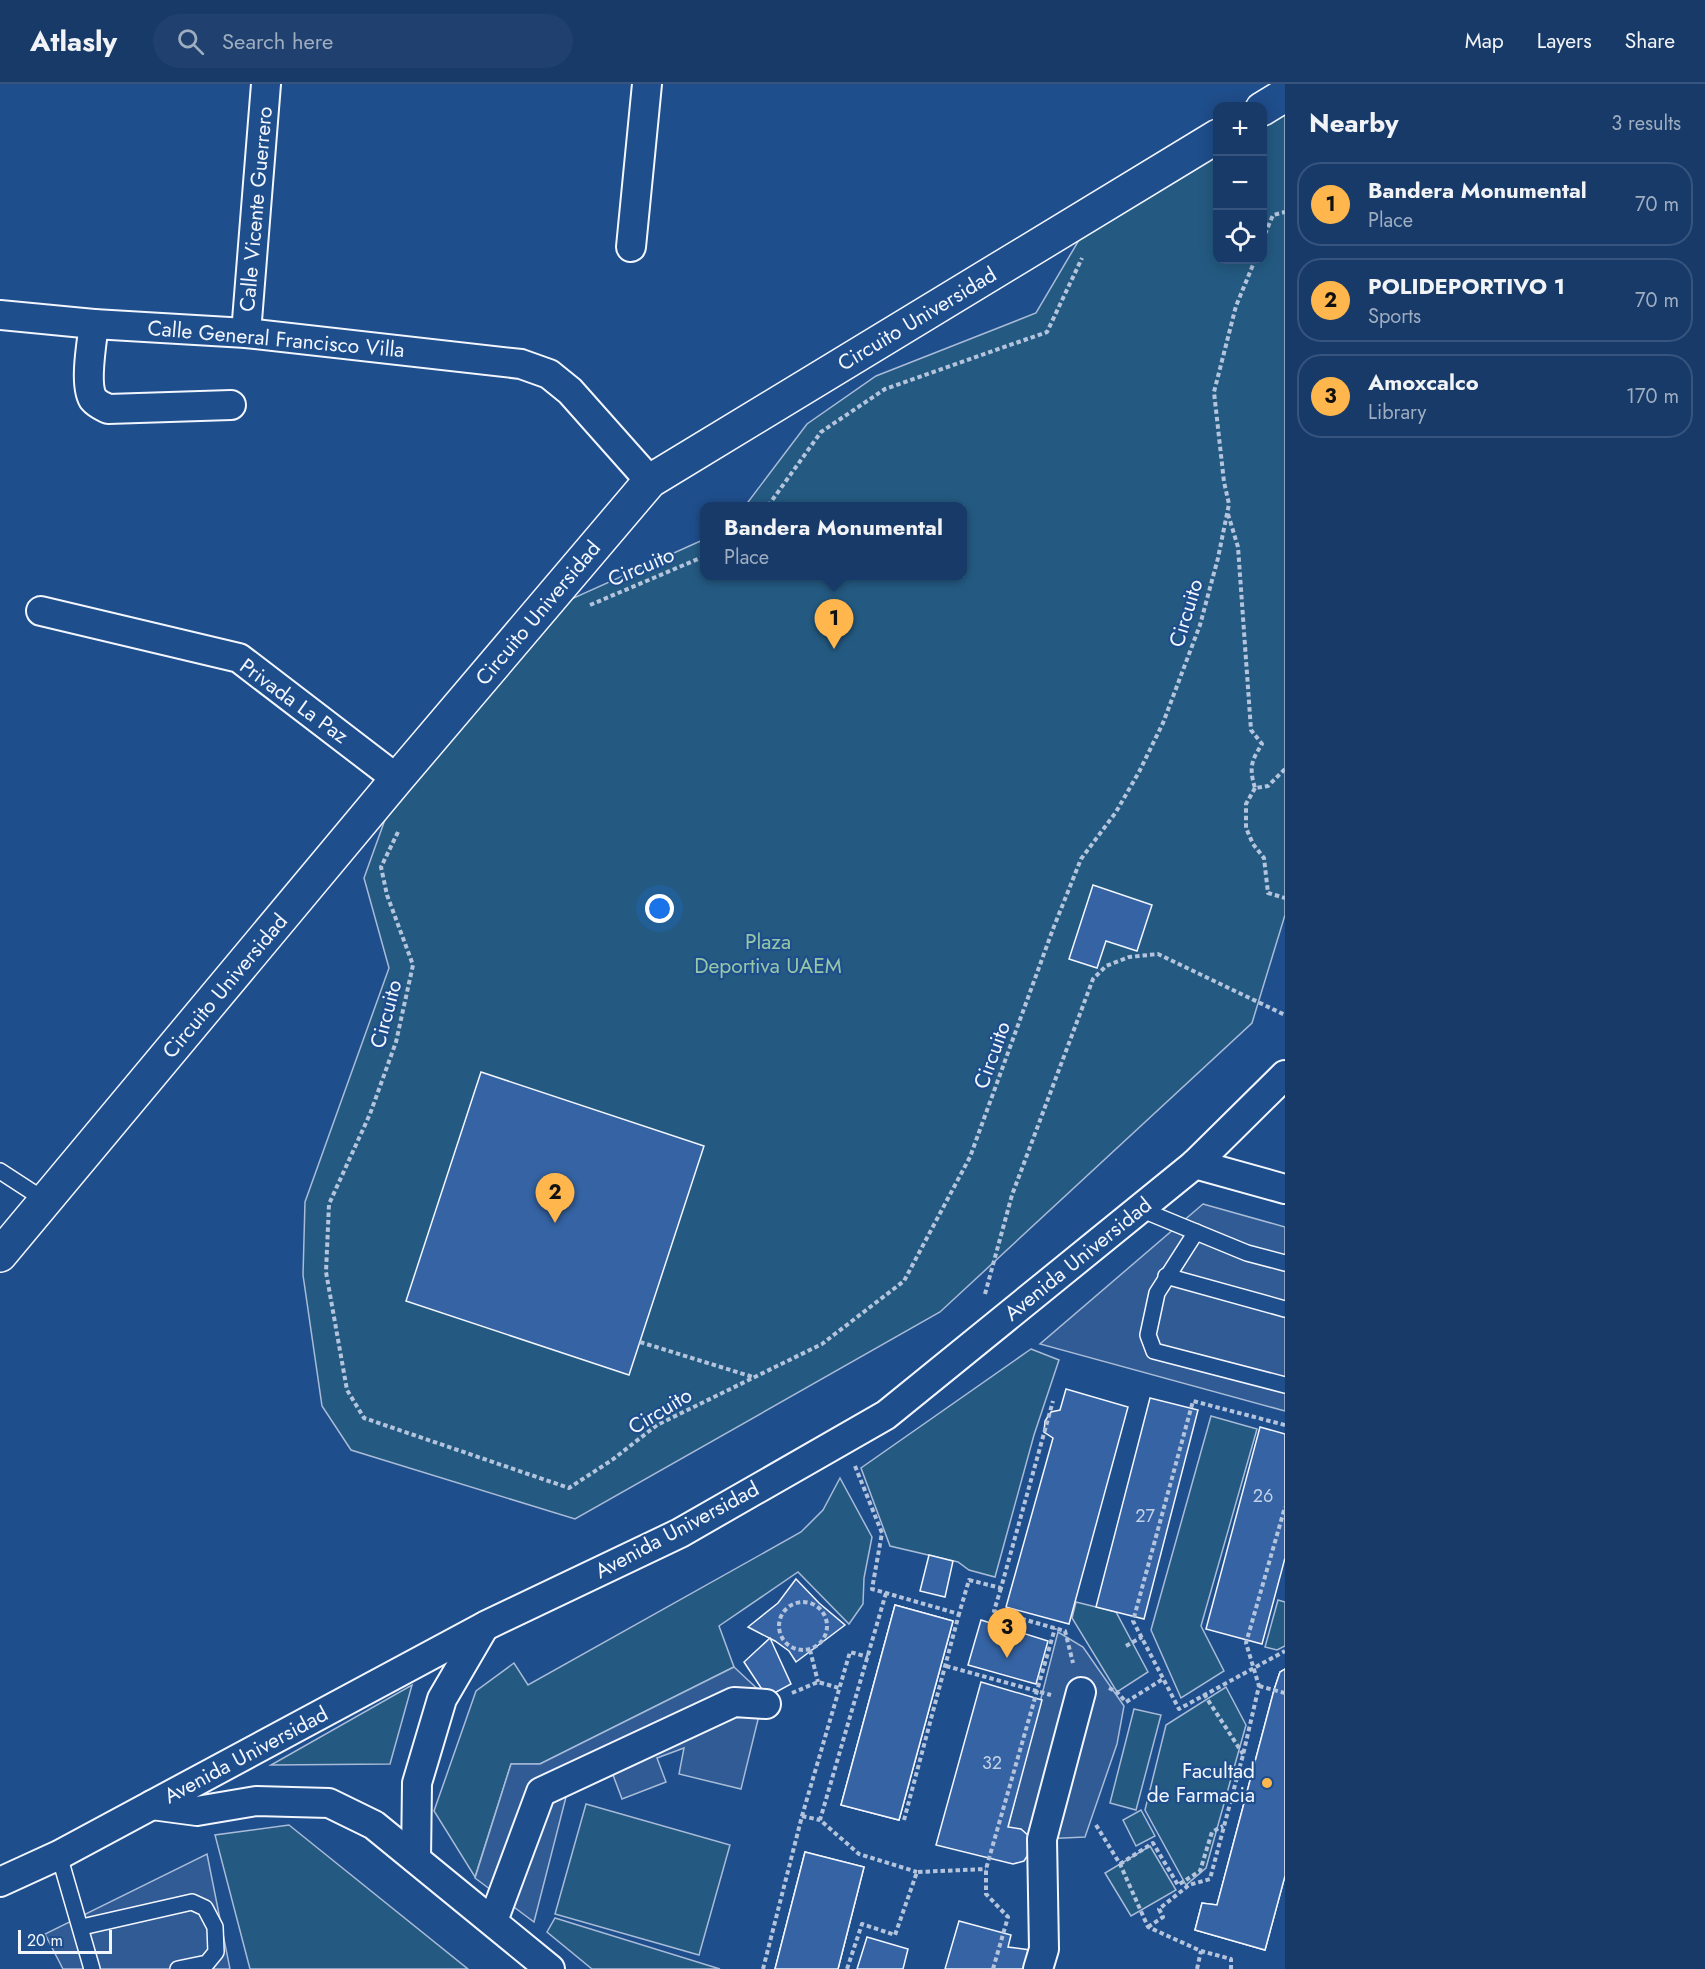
<!DOCTYPE html>
<html lang="en">
<head>
<meta charset="utf-8">
<style>
	body { margin:0; font-family:Jost,sans-serif; background:#20416f; color:#f1f3f6 }
	.controls { position:absolute; right:18px; top:18px; display:grid; overflow:hidden; border-radius:12px; box-shadow:0 3px 15px #0003 }
	.controls button { width:54px; height:54px; display:grid; place-items:center; padding:0; border:0; border-bottom:2px solid #36547d; background:#173a69; color:#f1f3f6; font:30px sans-serif }
	.scale { position:absolute; left:18px; bottom:15px; width:94px; box-sizing:border-box; padding-left:6px; border:3px solid #f2f6ff; border-top:0; font-size:16px; line-height:21px; white-space:nowrap; color:#f2f6ff; -webkit-text-stroke:4px #1f4e8c; paint-order:stroke }
	.you { position:absolute; left:660px; top:825px; width:21px; height:21px; margin:-15px; border:4px solid #fff; border-radius:50%; background:#1a73e8; box-shadow:0 0 0 9px #1a73e833 }
	.badge { display:grid; place-items:center; width:39px; height:39px; border-radius:50%; background:#ffb74d; color:#111; font-size:20px; font-weight:700 }
	.pin { position:absolute; translate:-50% -50px; filter:drop-shadow(0 2px 3px #0008) }
	.pin::after { content:''; position:absolute; top:32px; width:21px; height:18px; background:inherit; clip-path:polygon(0 0,100% 0,50% 100%) }
	.popup { position:absolute; left:700px; top:418px; width:267px; height:78px; box-sizing:border-box; display:grid; place-content:center; border-radius:12px; background:#173a69; filter:drop-shadow(0 2px 4px #0005); font-size:20px; white-space:nowrap; color:#9eadc0 }
	.popup b { font-size:22px; color:#f1f3f6 }
	.popup::after { content:''; position:absolute; left:50%; top:100%; margin-left:-12px; border:12px solid transparent; border-top-color:#173a69 }
	.list { margin:0; padding:0; list-style:none }
	h2 { display:flex; justify-content:space-between; align-items:center; height:78px; margin:0; padding:0 24px; font-size:26px }
	h2 small { font-size:20px; font-weight:400; color:#9eadc0 }
	.list li { display:grid; grid-template-columns:39px 1fr auto; gap:18px; align-items:center; box-sizing:border-box; height:84px; margin:0 12px 12px; padding:0 12px; border:2px solid #36547d; border-radius:24px }
	.list b { display:block; font-size:22px; white-space:nowrap }
	.list p { margin:0; font-size:20px; white-space:nowrap; color:#9eadc0 }
	.list em { font-size:20px; font-style:normal; color:#9eadc0 }
	.icon { flex:none; width:33px; height:33px; fill:none; stroke:currentColor; stroke-width:2; stroke-linecap:round; stroke-linejoin:round }
	.map { position:relative; flex:none; width:1285px; height:1885px; overflow:hidden }
	header { display:flex; align-items:center; gap:36px; box-sizing:border-box; height:84px; padding:0 30px; background:#173a69; border-bottom:2px solid #36547d }
	header strong { font-size:28px }
	nav { display:flex; gap:33px; margin-inline-start:auto; font-size:21px }
	.search { width:420px; height:54px; background:#20416f; display:flex; align-items:center; gap:15px; box-sizing:border-box; padding:0 21px; border-radius:33px; color:#9eadc0; font-size:22px }
	main { display:flex }
	aside { flex:1; background:#173a69 }
	.map>svg:first-child { display:block }
	.green { fill:#245a82; stroke:#a8bbd7; stroke-width:1.5 }
	.parking { fill:#305b95; stroke:#a8bbd7; stroke-width:1.5 }
	.building { fill:#3563a3; stroke:#f2f6ff; stroke-width:1.5 }
	.lines { fill:none; stroke-linecap:round; stroke-linejoin:round }
	.service-casing { stroke:#f2f6ff; stroke-width:18 }
	.minor-casing { stroke:#f2f6ff; stroke-width:32 }
	.tertiary-casing { stroke:#f2f6ff; stroke-width:36 }
	.path { stroke:#b3c4dc; stroke-width:4; stroke-dasharray:4.5 3; stroke-linecap:butt }
	.service { stroke:#1f4e8c; stroke-width:15 }
	.minor { stroke:#1f4e8c; stroke-width:28 }
	.tertiary { stroke:#1f4e8c; stroke-width:33 }
	.poi-dot { fill:#ffb74d; stroke:#1f4e8c; stroke-width:2 }
	.labels { text-anchor:middle; stroke-width:4.5; stroke-linejoin:round; paint-order:stroke }
	.number-label { font-size:18px; fill:#c3d1e8 }
	.street-label { font-size:21px; fill:#f2f6ff; stroke:#1f4e8c }
	.park-label { font-size:21px; fill:#97c8a6; stroke:#1f4e8c }
	.poi-label { font-size:21px; fill:#f2f6ff; stroke:#1f4e8c; text-anchor:end }
</style>
</head>
<body>
<header>
<strong>Atlasly</strong>
<div class="search"><svg class="icon" aria-label="search" viewBox="0 0 24 24"><circle cx="10" cy="10" r="6"/><path d="M15 15l6 6"/></svg>Search here</div>
<nav><a>Map</a><a>Layers</a><a>Share</a></nav>
</header>
<main>
<div class="map">
<svg width="1285" height="1885" viewBox="0 0 1285 1885">
	<rect width="100%" height="100%" fill="#1f4e8c"/>
	<g class="green">
		<path d="M1285,26V831L1252,939L940,1228L575,1435L351,1366L322,1322L303,1191L305,1118L389,884L364,794L387,730L569,516L705,455V492H963V422H745L807,340L876,292L1036,229L1089,139L1217,65L1218,176H1262L1263,39Z"/>
		<path d="M1031,1265L1059,1276L1034,1351L995,1493L969,1486L958,1478L890,1462L861,1384Z"/>
		<path d="M1211,1332L1257,1345L1201,1542L1224,1587L1181,1614L1151,1546Z"/>
		<path d="M840,1394L872,1453L864,1494L863,1520L849,1540L798,1488L719,1542L734,1583L540,1680H511L475,1793L434,1727L476,1607L514,1579L528,1601L801,1448L823,1426Z"/>
		<path d="M1278,1516L1285,1518V1562L1277,1566L1265,1563Z"/>
		<path d="M1076,1518L1116,1528L1148,1588L1117,1608L1072,1534Z"/>
		<path d="M412,1601L390,1680L271,1681Z"/>
		<path d="M1226,1603L1246,1641L1206,1784L1186,1801L1145,1726L1166,1641Z"/>
		<path d="M1134,1625L1161,1631L1136,1726L1110,1719Z"/>
		<path d="M586,1720L730,1761L699,1871L555,1830Z"/>
		<path d="M1141,1726L1155,1752L1136,1762L1123,1736Z"/>
		<path d="M289,1741L468,1885H250L215,1751Z"/>
		<path d="M1150,1762L1176,1806L1131,1832L1105,1789Z"/>
		<path d="M555,1834L720,1885H592L547,1848Z"/>
	</g>
	<g class="parking">
		<path d="M1203,1120L1285,1143V1327L1040,1260Z"/>
		<path d="M1058,1548L1083,1563L1124,1622L1117,1660L1085,1753L1042,1755L1030,1753L1008,1743Z"/>
		<path d="M734,1583L764,1611L741,1705L679,1690L684,1664L657,1674L666,1698L622,1715L613,1691L567,1709L534,1838L475,1794L511,1680H540Z"/>
		<path d="M207,1770L230,1885H63L45,1850Z"/>
	</g>
	<g class="building">
		<path d="M1093,801L1152,821L1137,867L1106,857L1097,884L1069,875Z"/>
		<path d="M481,988L704,1062L629,1291L406,1217Z"/>
		<path d="M1066,1305L1128,1323L1069,1540L1006,1523L1053,1354L1044,1348L1045,1337L1051,1328L1060,1326Z"/>
		<path d="M1150,1314L1198,1326L1144,1535L1096,1523Z"/>
		<path d="M1260,1343L1285,1350V1474L1262,1560L1206,1545Z"/>
		<path d="M929,1471L953,1477L945,1513L920,1507Z"/>
		<path d="M796,1495L819,1519L845,1541L796,1578L789,1567L775,1557L748,1543L778,1519Z"/>
		<path d="M895,1521L953,1537L899,1736L841,1721Z"/>
		<path d="M895,1521L953,1537L899,1736L841,1721Z"/>
		<path d="M981,1536L1048,1557L1036,1600L968,1581Z"/>
		<path d="M770,1554L791,1600L767,1613L744,1578Z"/>
		<path d="M1285,1585V1792L1265,1866L1195,1846L1202,1819L1217,1821L1274,1606L1280,1588Z"/>
		<path d="M1285,1585V1792L1265,1866L1195,1846L1202,1819L1217,1821L1274,1606L1280,1588Z"/>
		<path d="M981,1598L1042,1616L1008,1743L1021,1745L1030,1753L1031,1766L1024,1777L1013,1780L936,1761Z"/>
		<path d="M805,1768L864,1783L838,1885H775Z"/>
		<path d="M805,1768L864,1783L838,1885H775Z"/>
		<path d="M959,1837L1011,1851L1008,1863L1030,1866L1031,1885H945Z"/>
		<path d="M867,1853L908,1865L903,1885H857Z"/>
	</g>
	<g class="lines">
		<g class="service-casing">
			<g id="service">
				<path d="M0,1087L46,1117"/>
				<path d="M1140,1125L1247,1169L1285,1179"/>
				<path d="M1196,1148L1157,1209L1148,1251L1154,1267L1285,1301"/>
				<path d="M1166,1192L1285,1225"/>
				<path d="M59,1771L92,1885"/>
				<path d="M82,1843L192,1818L205,1824L215,1843L216,1868L207,1879L178,1885"/>
			</g>
		</g>
		<g class="minor-casing">
			<g id="minor">
				<path d="M631,163L647,0"/>
				<path d="M0,231L94,240L246,249L521,280L549,290L570,307L650,397"/>
				<path d="M94,240C92,257 84,300 93,315C97,320 102,322 108,325L231,321"/>
				<path d="M246,249L266,0"/>
				<path d="M41,527L239,574L397,695"/>
				<path d="M1195,1080L1285,1105"/>
				<path d="M152,1721L197,1727L256,1717L329,1719L374,1741L550,1885"/>
				<path d="M416,1775L417,1699L442,1615L484,1543"/>
				<path d="M0,1798L59,1771L485,1542L680,1449L886,1331L1195,1080L1285,991"/>
				<path d="M493,1837L541,1708L734,1618L766,1620"/>
				<path d="M1038,1885L1044,1865L1042,1755L1081,1608"/>
			</g>
		</g>
		<g class="tertiary-casing">
			<g id="tertiary">
				<path d="M1262,25L1285,11"/>
				<path d="M0,1171L397,695L650,397L1218,52"/>
			</g>
		</g>
		<g class="path">
			<path d="M1262,157L1273,131L1285,128"/>
			<path d="M768,422L821,348L885,305L1047,248L1082,174"/>
			<path d="M1228,430L1238,463L1251,646L1262,660C1251,677 1249,684 1255,704L1268,702L1285,685"/>
			<path d="M590,521L705,472"/>
			<path d="M1255,704L1246,720V744L1253,760L1264,774L1268,809L1285,814"/>
			<path d="M398,748L381,783L387,811L413,881L396,958L370,1030L329,1120L326,1188L347,1306L364,1334L569,1404L612,1376L657,1341L822,1260L904,1197L970,1073L1053,845L1081,775L1116,728L1139,688L1163,639L1200,541L1218,474L1229,420L1224,398L1214,308L1236,222L1255,176"/>
			<path d="M985,1210L1012,1111L1093,895L1106,882L1129,873L1158,870L1285,931"/>
			<path d="M640,1258L753,1293"/>
			<path d="M1285,1341L1193,1317L1133,1537L1179,1625L1285,1567"/>
			<path d="M855,1382L882,1449L872,1505L959,1530L969,1496L1001,1504L1053,1317"/>
			<path d="M1001,1504L994,1527L1065,1547L1073,1579"/>
			<path d="M886,1509L820,1736L859,1770L917,1788"/>
			<circle cx="803" cy="1542" r="24"/>
			<path d="M1126,1562L1142,1553"/>
			<path d="M810,1566L818,1598"/>
			<path d="M946,1582L1051,1611"/>
			<path d="M1259,1602L1285,1609"/>
			<path d="M1109,1604L1117,1608L1126,1618L1163,1595"/>
			<path d="M792,1609L818,1598L839,1604"/>
			<path d="M1204,1610L1243,1670"/>
			<path d="M802,1732L820,1736"/>
			<path d="M904,1736L959,1530"/>
			<path d="M1096,1741L1120,1780L1148,1843L1201,1867L1231,1875V1885"/>
			<path d="M1120,1780L1153,1759L1178,1801L1200,1787L1212,1748L1223,1742"/>
			<path d="M1148,1843L1163,1833L1159,1825L1189,1801L1210,1795L1243,1671L1259,1602L1246,1559L1285,1423"/>
			<path d="M763,1885L802,1732L850,1568L868,1573"/>
			<path d="M847,1885L862,1840L895,1851L917,1788L986,1785"/>
			<path d="M993,1885L1008,1833L986,1810V1785L1055,1544"/>
			<path d="M1197,1885L1201,1867"/>
		</g>
		<use href="#service" class="service"/>
		<use href="#minor" class="minor"/>
		<use href="#tertiary" class="tertiary"/>
	</g>
	<circle class="poi-dot" cx="1267" cy="1699" r="6"/>
	<g class="labels">
		<g class="number-label">
			<text x="1263" y="1418">26</text>
			<text x="1145" y="1438">27</text>
			<text x="992" y="1685">32</text>
		</g>
		<g class="street-label">
			<text transform="translate(256 125) rotate(-85)" y="7">Calle Vicente Guerrero</text>
			<text transform="translate(917 235) rotate(-31)" y="7">Circuito Universidad</text>
			<text transform="translate(276 255) rotate(5)" y="7">Calle General Francisco Villa</text>
			<text transform="translate(641 483) rotate(-23)" y="7">Circuito</text>
			<text transform="translate(538 529) rotate(-50)" y="7">Circuito Universidad</text>
			<text transform="translate(1186 529) rotate(-73)" y="7">Circuito</text>
			<text transform="translate(294 617) rotate(36)" y="7">Privada La Paz</text>
			<text transform="translate(225 902) rotate(-50)" y="7">Circuito Universidad</text>
			<text transform="translate(386 930) rotate(-75)" y="7">Circuito</text>
			<text transform="translate(992 971) rotate(-70)" y="7">Circuito</text>
			<text transform="translate(1078 1175) rotate(-39)" y="7">Avenida Universidad</text>
			<text transform="translate(660 1327) rotate(-31)" y="7">Circuito</text>
			<text transform="translate(677 1446) rotate(-28)" y="7">Avenida Universidad</text>
			<text transform="translate(246 1671) rotate(-28)" y="7">Avenida Universidad</text>
		</g>
		<g class="park-label">
			<text x="768" y="865">Plaza<tspan x="768" dy="24">Deportiva UAEM</tspan></text>
		</g>
		<g class="poi-label">
			<text x="1255" y="1694">Facultad<tspan x="1255" dy="24">de Farmacia</tspan></text>
		</g>
	</g>
</svg>
<div class="controls">
<button>+</button>
<button>−</button>
<button><svg class="icon" aria-label="locate" viewBox="0 0 24 24"><circle cx="12" cy="12" r="6"/><path d="M12 2v4M12 18v4M2 12h4M18 12h4"/></svg></button>
</div>
<div class="scale">20 m</div>
<div class="you"></div>
<div class="pin badge" style="left:834px;top:565px">1</div>
<div class="popup"><b>Bandera Monumental</b>Place</div>
<div class="pin badge" style="left:555px;top:1139px">2</div>
<div class="pin badge" style="left:1007px;top:1574px">3</div>
</div>
<aside>
<h2>Nearby<small>3 results</small></h2>
<ul class="list">
<li><span class="badge">1</span><div><b>Bandera Monumental</b><p>Place</p></div><em>70 m</em></li>
<li><span class="badge">2</span><div><b>POLIDEPORTIVO 1</b><p>Sports</p></div><em>70 m</em></li>
<li><span class="badge">3</span><div><b>Amoxcalco</b><p>Library</p></div><em>170 m</em></li>
</ul>
</aside>
</main>
</body>
</html>
